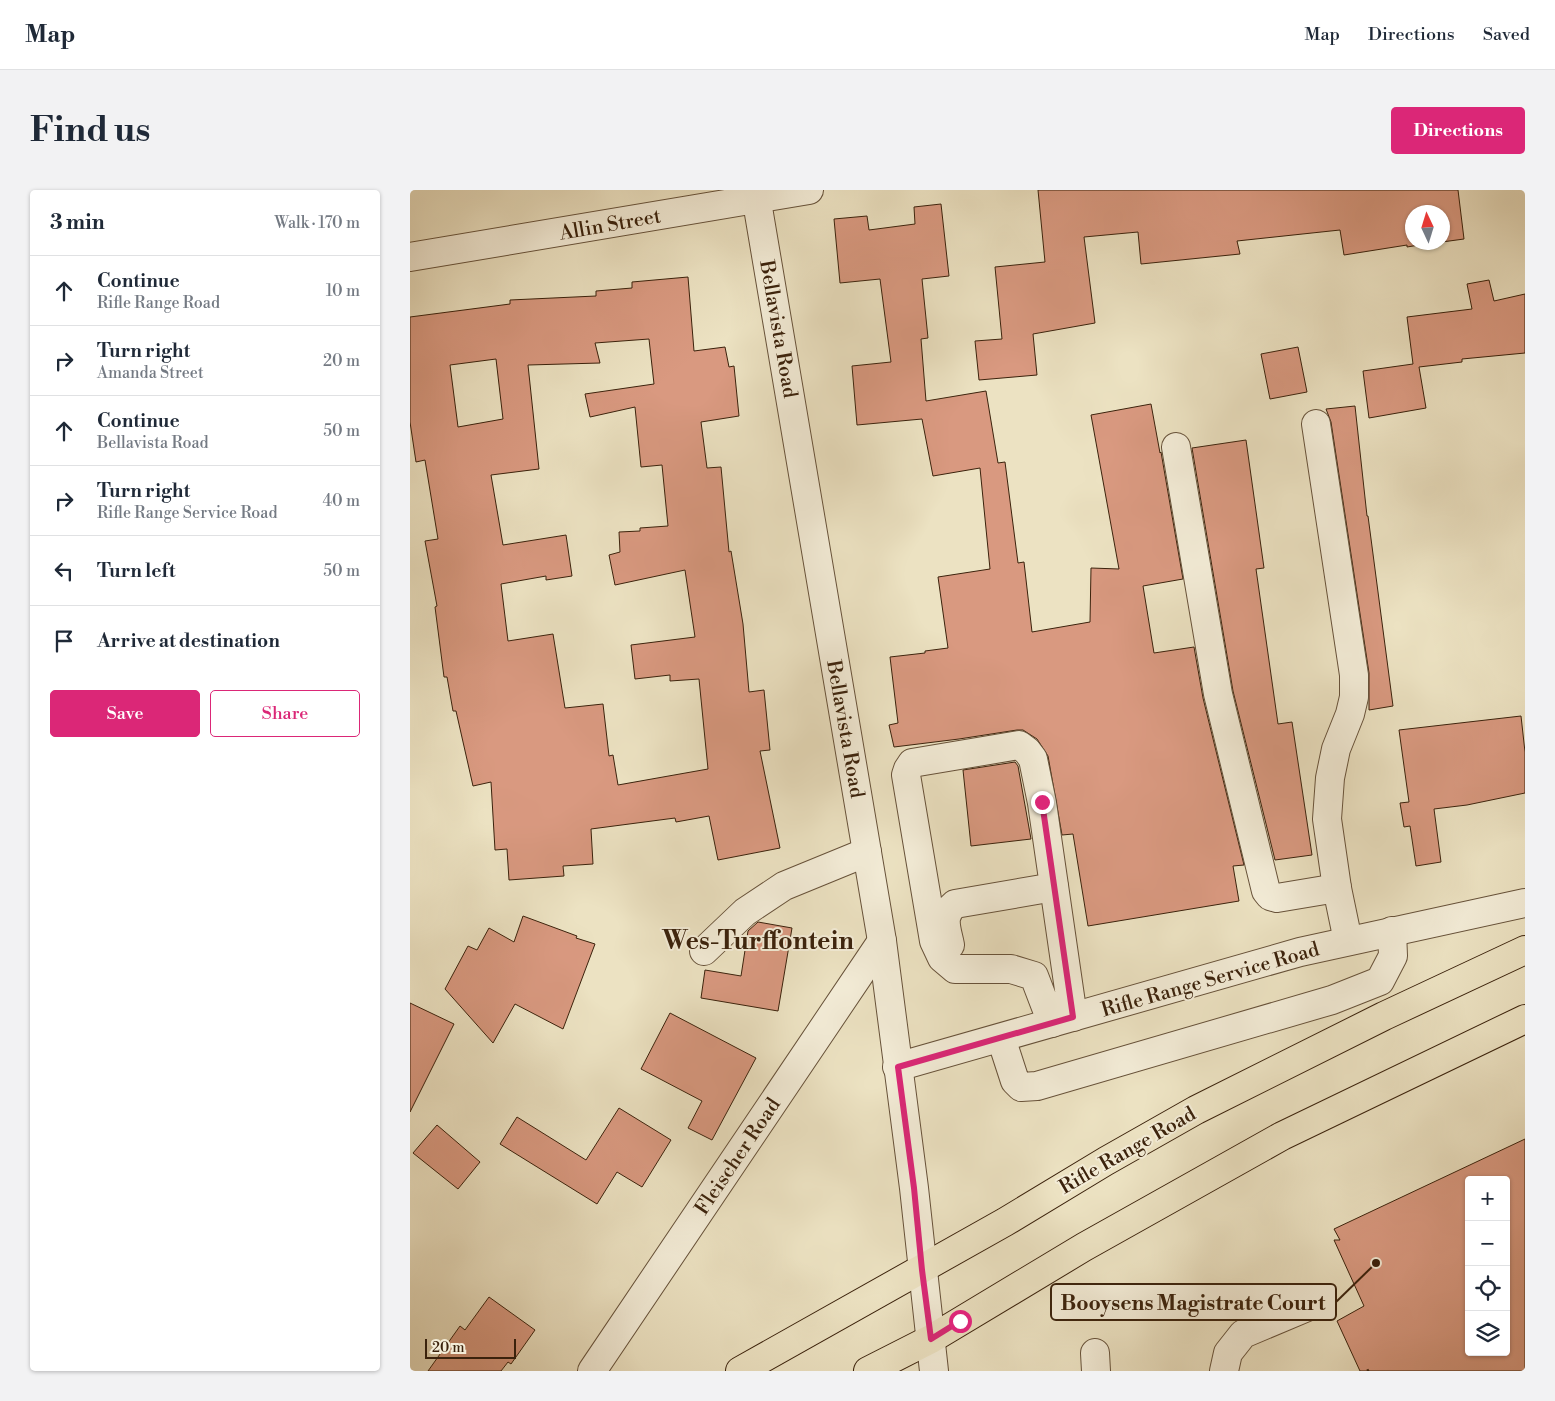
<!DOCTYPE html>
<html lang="en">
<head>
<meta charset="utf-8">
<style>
	body { margin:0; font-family:"Libre Bodoni",serif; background:#f2f2f3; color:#1f2937 }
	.controls { position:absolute; right:15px; bottom:15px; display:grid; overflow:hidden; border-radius:5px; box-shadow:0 1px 4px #0004 }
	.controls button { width:45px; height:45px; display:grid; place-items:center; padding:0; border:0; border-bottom:1px solid #e0e1e3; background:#fff; color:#1f2937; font:25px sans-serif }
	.compass { position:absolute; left:995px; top:15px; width:45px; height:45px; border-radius:50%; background:#fff; box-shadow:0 1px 4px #0004; rotate:356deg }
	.scale { position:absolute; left:15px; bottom:12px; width:91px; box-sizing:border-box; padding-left:5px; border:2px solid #3b220c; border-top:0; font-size:14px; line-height:18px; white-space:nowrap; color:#3b220c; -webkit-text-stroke:4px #f3ecd7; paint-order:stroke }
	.stop { position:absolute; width:15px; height:15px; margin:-11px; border:4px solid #db2777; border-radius:50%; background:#fff }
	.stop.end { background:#db2777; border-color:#fff; box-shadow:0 1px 5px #0008 }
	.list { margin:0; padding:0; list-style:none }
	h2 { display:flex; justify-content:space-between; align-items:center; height:65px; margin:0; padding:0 20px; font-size:21px }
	h2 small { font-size:16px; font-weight:400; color:#747a83 }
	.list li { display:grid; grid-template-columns:32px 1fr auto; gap:15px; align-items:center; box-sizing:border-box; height:70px; padding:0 20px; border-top:1px solid #e0e1e3 }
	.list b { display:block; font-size:19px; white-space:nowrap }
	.list p { margin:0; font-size:16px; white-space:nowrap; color:#747a83 }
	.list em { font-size:16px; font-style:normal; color:#747a83 }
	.actions { display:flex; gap:10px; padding:15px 20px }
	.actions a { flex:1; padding:11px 0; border:1px solid #db2777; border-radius:5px; text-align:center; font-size:18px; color:#db2777 }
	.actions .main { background:#db2777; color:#fff }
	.icon { flex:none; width:28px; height:28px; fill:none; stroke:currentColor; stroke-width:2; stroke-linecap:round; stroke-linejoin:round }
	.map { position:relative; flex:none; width:1115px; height:1181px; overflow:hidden; border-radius:5px }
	header { display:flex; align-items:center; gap:30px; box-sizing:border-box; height:70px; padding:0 25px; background:#fff; border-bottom:1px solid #e0e1e3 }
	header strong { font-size:24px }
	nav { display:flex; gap:28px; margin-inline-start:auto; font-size:18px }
	.intro { display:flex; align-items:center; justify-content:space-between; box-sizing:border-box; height:120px; padding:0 30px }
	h1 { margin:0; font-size:35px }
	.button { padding:12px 22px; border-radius:5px; background:#db2777; color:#fff; font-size:18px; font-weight:700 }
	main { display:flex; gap:30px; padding:0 30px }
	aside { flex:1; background:#fff; border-radius:5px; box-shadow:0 1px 4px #0004 }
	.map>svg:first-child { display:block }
	.building { fill:#d99980; stroke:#3b220c; fill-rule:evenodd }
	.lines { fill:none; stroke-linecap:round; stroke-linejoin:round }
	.minor-casing { stroke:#67523a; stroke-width:30 }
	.major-casing { stroke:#3b220c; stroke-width:30 }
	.path { stroke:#3b220c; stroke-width:3; stroke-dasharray:4 2.5; stroke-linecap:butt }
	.minor { stroke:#f3ecd7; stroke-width:28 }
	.major { stroke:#ece2c2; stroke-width:28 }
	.route { stroke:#db2777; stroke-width:6 }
	.labels { text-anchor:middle; stroke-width:4; stroke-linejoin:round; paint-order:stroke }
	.street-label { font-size:20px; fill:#3b220c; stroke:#f3ecd7 }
	.district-label { font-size:25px; font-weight:bold; fill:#3b220c; stroke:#f3ecd7 }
	.leader { fill:none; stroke:#3b220c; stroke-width:2 }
	.callout-dot { fill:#3b220c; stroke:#f3ecd7; stroke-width:2 }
	.callout { fill:#f3ecd7; stroke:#3b220c; stroke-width:2 }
	.callout-label { font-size:21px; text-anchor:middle; font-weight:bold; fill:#3b220c }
</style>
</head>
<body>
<header>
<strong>Map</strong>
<nav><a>Map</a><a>Directions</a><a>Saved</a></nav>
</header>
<div class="intro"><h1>Find us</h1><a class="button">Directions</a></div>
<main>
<aside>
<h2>3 min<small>Walk · 170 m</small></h2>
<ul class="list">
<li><svg class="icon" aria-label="ahead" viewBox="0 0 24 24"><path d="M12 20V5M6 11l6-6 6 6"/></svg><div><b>Continue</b><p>Rifle Range Road</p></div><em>10 m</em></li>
<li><svg class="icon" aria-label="right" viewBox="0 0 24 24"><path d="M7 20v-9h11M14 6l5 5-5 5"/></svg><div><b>Turn right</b><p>Amanda Street</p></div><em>20 m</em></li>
<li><svg class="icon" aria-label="ahead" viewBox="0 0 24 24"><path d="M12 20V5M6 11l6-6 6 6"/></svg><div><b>Continue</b><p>Bellavista Road</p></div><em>50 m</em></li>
<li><svg class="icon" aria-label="right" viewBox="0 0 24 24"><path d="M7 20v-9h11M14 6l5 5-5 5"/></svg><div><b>Turn right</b><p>Rifle Range Service Road</p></div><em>40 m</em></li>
<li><svg class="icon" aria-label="left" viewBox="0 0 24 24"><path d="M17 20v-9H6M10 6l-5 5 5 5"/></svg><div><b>Turn left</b></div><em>50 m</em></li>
<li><svg class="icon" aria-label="arrive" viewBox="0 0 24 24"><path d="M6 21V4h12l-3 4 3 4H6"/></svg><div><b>Arrive at destination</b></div></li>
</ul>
<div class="actions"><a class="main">Save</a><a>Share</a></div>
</aside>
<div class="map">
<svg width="1115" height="1181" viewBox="0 0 1115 1181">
	<rect width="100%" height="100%" fill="#ece2c2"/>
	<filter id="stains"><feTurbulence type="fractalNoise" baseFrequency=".004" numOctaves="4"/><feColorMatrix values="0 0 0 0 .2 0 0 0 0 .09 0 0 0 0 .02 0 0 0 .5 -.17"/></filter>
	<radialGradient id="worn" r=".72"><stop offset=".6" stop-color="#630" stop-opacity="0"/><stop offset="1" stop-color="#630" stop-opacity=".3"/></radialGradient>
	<g class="building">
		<path d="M628,0H1048L1054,49L1032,52V22H1002V52H1027L997,57V55L934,65L930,40L827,51L830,64L731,74L728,42L674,47L685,133L623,144L627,185L569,190L565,151L592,149L585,77L635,72Z"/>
		<path d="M531,14L539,86L512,89L518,148L511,149L516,211L576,201L588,273L595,272L608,373L614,372L622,442L680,432L681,378L709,379L681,225L741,214L750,263L751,262L773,389L733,396L744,463L784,457L793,508L834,675L823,676L829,711L678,736L663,644L652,645L638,566L627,549L613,540H607L549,549L484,557L479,535L488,533L480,467L515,463V461L538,458L528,387L580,379L570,278L523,286L512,229L447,235L442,176L481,172L470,89L430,93L424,29L457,26L459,40L505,34L504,17Z"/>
		<path d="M278,87L284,161L315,157L319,177L324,176L329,226L291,232L297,278L311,277L319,362L321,361L333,434L339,502L354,500L360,560L350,561L370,658L308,670L299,626L266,632L265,628L181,639L183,674L153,676L154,686L99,690L97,659L85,660L81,592L63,596L46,521H43L37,487H34L25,417L27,416L15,351L28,349L15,270L6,272L0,232V127L100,114V110L186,106V101L222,98V92ZM239,149L244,194L175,204L180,227L225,217L231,277L252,275L258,336L230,338V341L209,342L210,362L199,365L205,395L275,380L285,447L221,455L225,489L260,485V491L289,489L298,579L208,595L203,565L199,566L193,514L155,518L143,444L98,451L91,394L136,386V390L162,386L156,345L93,355L81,285L129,279L118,175L190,173L185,153ZM86,169L93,229L48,237L40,175Z"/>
		<path d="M1079,90L1084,111L1115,104V163L1052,169V172L1009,177L1016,218L959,228L953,181L1003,174L997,127L1062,119L1057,94Z"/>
		<path d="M888,157L897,202L860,209L851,164Z"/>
		<path d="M945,216L957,326H958L983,516L959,520V483L921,232L916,219Z"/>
		<path d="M836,250L854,378L846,379L868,534L882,532L902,665L865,670L823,501L782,258Z"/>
		<path d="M1111,526L1115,562V603L1057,615L1024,619L1031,672L1006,676L1000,636L994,637L990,613L999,612L989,540Z"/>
		<path d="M605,572L608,576L621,649L561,656L553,580Z"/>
		<path d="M113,726L167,746L166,748L185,754L153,839L105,814L83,853L35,799L58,756L67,760L79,738L104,752Z"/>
		<path d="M348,732L382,738L368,821L291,808L295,780L331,786L338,741Z"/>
		<path d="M0,813L44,834L0,922Z"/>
		<path d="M260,823L346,868L302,950L278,938L292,911L231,879Z"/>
		<path d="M209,918L261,950L232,997L207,982L187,1014L90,954L107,927L176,970Z"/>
		<path d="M27,935L70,972L48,999L3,963Z"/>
		<path d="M1115,949V1181H950L927,1131L954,1116L924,1050H930L924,1039ZM1059,990H1096V1162H1059Z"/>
		<path d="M79,1107L125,1140L101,1174L98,1172L91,1181H18L50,1136L55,1140Z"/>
	</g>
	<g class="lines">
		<g class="minor-casing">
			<g id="minor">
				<path d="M345,0L472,751L504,998L524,1181"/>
				<path d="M0,67L399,0"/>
				<path d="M906,234L944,485V507L940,524L926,559L920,588L917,629L927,698L938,751"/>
				<path d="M766,257L808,504L856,701L860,706L867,708L927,698"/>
				<path d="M540,755C537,739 530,726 545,714L644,697"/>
				<path d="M294,761L335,722L374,696L457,662"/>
				<path d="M642,833L624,786L601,779H545L532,768L524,751L496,585L498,579L502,573L609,555L617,561L623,569L632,613L663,827"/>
				<path d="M591,848L605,891L611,897L627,896L922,810L970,791L983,766L982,741"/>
				<path d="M487,877L890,762L1115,713"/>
				<path d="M685,1163L686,1181"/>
				<path d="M182,1181L472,751"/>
				<path d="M814,1181L818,1163L833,1144L909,1112"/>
			</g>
		</g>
		<g class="major-casing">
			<g id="major">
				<path d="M330,1181L595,1032L696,971L786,920L974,826L1115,760"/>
				<path d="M458,1181L521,1149L674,1057L872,946L1115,829"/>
			</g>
		</g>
		<path class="path" d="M957,1181L959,1180"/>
		<use href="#minor" class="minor"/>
		<use href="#major" class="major"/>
	</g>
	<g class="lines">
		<path class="route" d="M550,1131L521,1149L512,1080L504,998L488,877L663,827L632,612"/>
	</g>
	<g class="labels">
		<g class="street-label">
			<text transform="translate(200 34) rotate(-10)" y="7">Allin Street</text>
			<text transform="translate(369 139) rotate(80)" y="7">Bellavista Road</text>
			<text transform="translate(436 539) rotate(80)" y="7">Bellavista Road</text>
			<text transform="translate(800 789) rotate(-16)" y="7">Rifle Range Service Road</text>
			<text transform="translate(717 960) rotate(-30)" y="7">Rifle Range Road</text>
			<text transform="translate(327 966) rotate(-56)" y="7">Fleischer Road</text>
		</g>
		<g class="district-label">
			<text x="348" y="759">Wes-Turffontein</text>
		</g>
	</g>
	<path class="leader" d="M966 1073L926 1112"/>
	<circle class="callout-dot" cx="966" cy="1073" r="5"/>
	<rect class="callout" x="641" y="1094" width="285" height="36" rx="5"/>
	<g class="callout-label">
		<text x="783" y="1120">Booysens Magistrate Court</text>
	</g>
	<rect width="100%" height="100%" filter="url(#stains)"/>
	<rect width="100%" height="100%" fill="url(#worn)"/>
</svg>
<div class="controls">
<button>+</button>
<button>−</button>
<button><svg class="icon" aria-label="locate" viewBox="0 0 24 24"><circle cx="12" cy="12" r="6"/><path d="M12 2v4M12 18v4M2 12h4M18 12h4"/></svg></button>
<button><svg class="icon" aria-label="layers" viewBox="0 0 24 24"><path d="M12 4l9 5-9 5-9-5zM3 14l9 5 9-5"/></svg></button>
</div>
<svg class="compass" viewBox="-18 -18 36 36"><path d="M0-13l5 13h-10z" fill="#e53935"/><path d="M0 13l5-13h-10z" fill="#747a83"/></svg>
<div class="scale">20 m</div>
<div class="stop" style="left:550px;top:1131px"></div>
<div class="stop end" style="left:632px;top:612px"></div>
</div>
</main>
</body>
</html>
